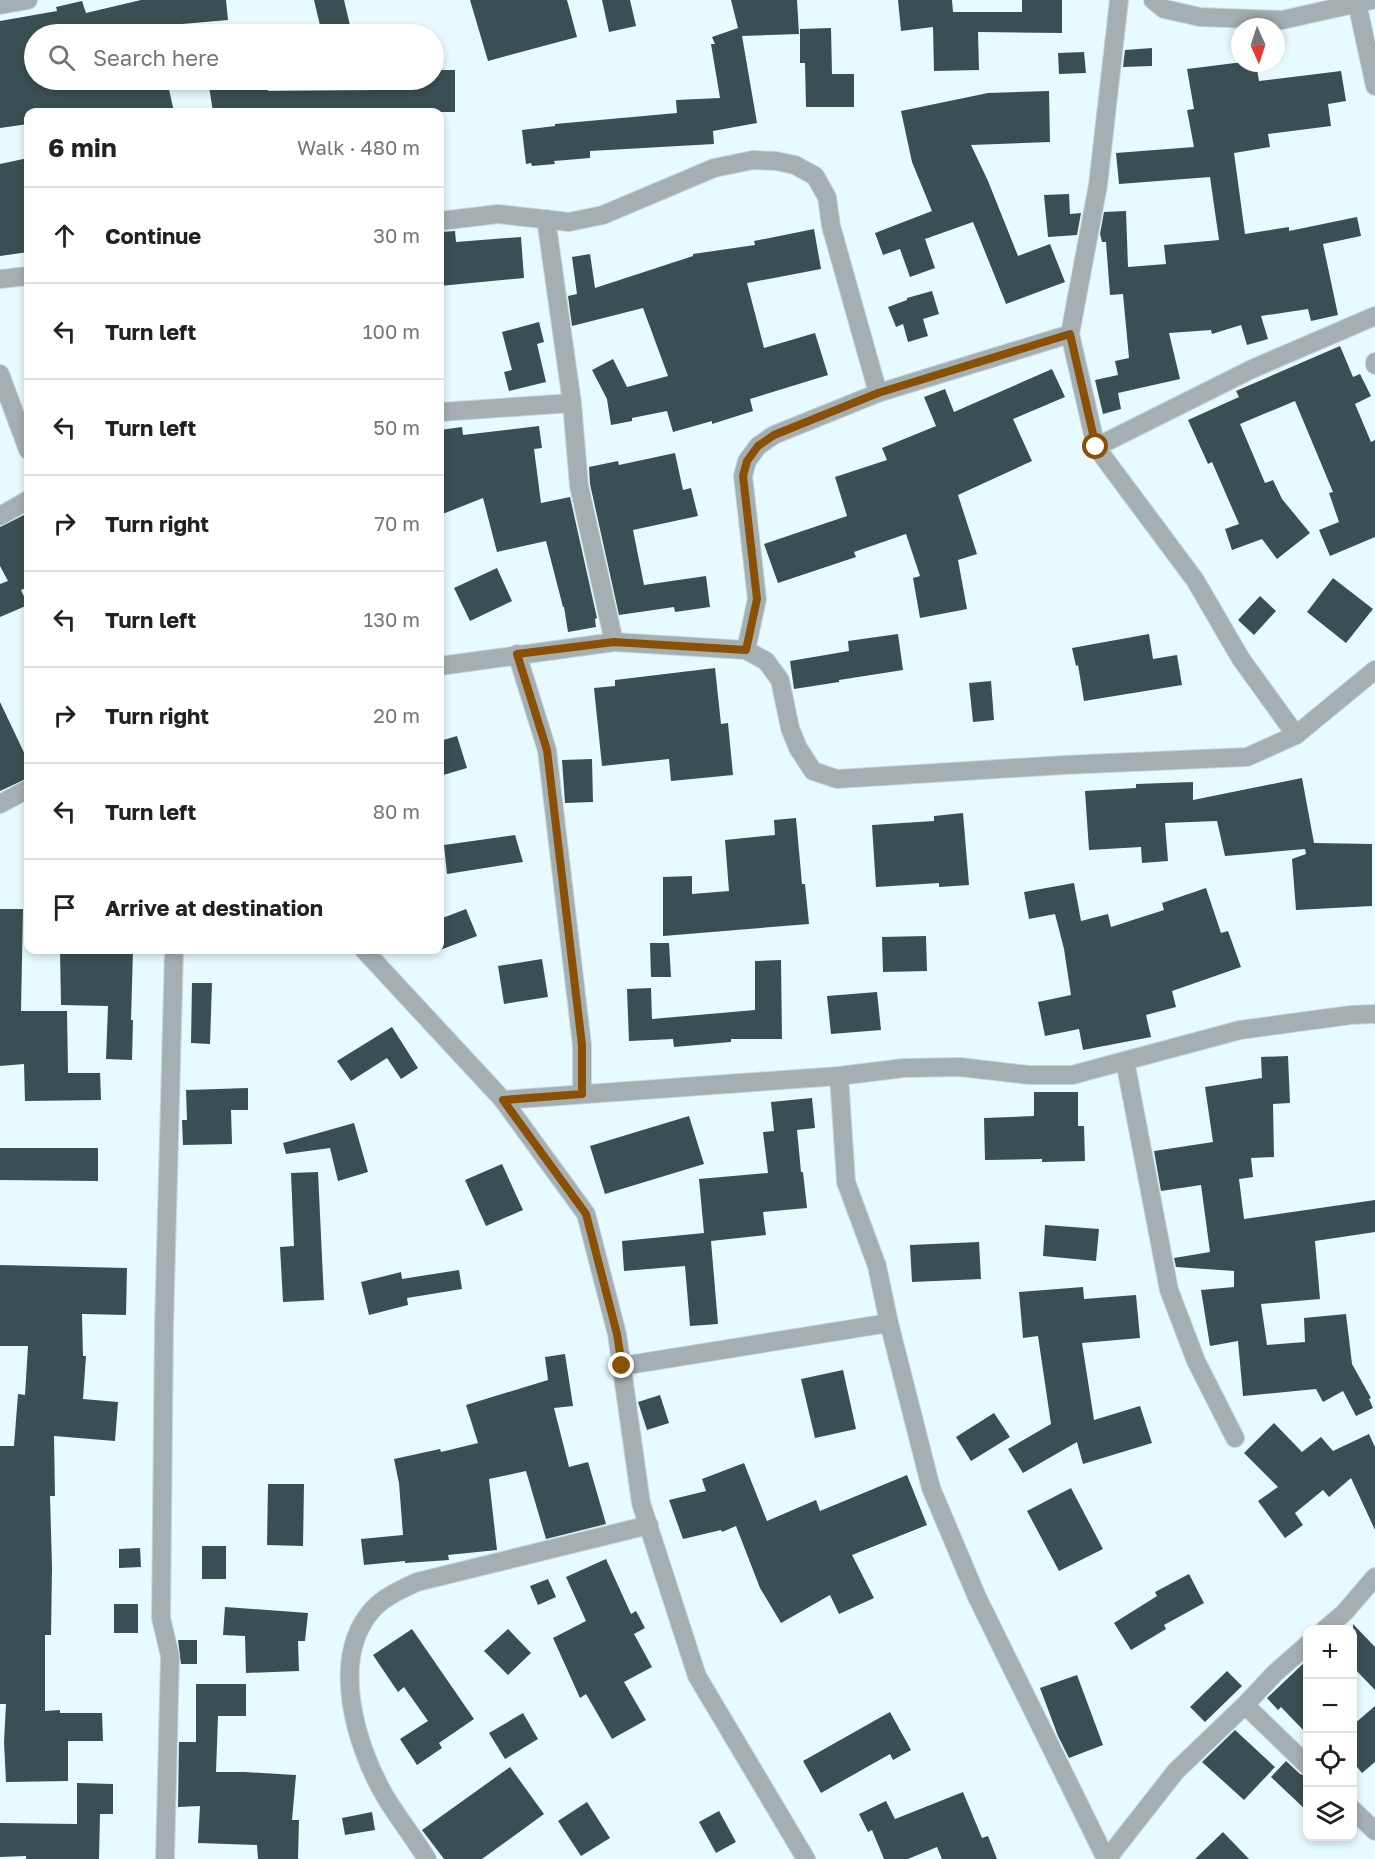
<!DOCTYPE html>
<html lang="en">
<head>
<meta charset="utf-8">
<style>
	body { margin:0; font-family:"Golos Text",sans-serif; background:#f2f2f2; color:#202124 }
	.controls { position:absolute; right:18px; bottom:18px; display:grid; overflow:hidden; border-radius:12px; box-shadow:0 3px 9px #0003 }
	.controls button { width:54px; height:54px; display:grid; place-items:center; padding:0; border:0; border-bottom:2px solid #e0e0e0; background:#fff; color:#202124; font:30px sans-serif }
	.compass { position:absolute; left:1231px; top:18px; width:54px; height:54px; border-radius:50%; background:#fff; box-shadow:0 3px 9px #0003; rotate:177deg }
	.stop { position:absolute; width:18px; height:18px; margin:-14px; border:4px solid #8a5106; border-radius:50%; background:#fff }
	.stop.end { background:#8a5106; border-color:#fff; box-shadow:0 2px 6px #0008 }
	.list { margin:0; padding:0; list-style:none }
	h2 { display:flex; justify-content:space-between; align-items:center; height:78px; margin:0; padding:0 24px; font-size:26px }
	h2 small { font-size:20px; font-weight:400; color:#757577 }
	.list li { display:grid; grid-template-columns:39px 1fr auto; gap:18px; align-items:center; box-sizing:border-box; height:96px; padding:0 24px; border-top:2px solid #e0e0e0 }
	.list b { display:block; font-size:22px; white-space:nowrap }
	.list em { font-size:20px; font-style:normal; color:#757577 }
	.icon { flex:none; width:33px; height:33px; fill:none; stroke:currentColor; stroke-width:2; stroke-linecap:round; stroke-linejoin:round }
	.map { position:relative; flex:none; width:1375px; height:1859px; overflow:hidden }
	.search { position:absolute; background:#fff; box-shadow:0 3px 9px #0003; left:24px; top:24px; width:420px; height:66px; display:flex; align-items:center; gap:15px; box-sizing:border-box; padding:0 21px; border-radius:33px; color:#757577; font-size:22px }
	.panel { position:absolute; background:#fff; box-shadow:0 3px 9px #0003; left:24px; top:108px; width:420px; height:846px; border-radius:12px }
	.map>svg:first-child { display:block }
	.building { fill:#3a4f54 }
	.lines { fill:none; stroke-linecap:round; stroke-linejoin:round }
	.minor-casing { stroke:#c5d7dc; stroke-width:20 }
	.minor { stroke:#a5afb1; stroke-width:18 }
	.route { stroke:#8a5106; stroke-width:8 }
</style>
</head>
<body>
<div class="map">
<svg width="1375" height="1859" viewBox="0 0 1375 1859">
	<rect width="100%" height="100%" fill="#e6faff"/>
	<g class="building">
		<path d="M141,0H226L228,20L182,24L185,34H34V80H167L174,112H28V124L0,128V21L57,11L56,7L82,1L86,13Z"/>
		<path d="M314,0H344L352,34H322Z"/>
		<path d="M470,0H567L577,37L488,61Z"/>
		<path d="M602,0H630L636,26L609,32Z"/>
		<path d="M731,0H797L799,34L742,36L757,123L713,131L714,144L590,151V158L554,161L555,164L532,166L531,163L526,164L522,130L555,126V124L677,113L676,100L720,98L711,44H715L712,37L738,28Z"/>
		<path d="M898,0H952L953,12H1022V0H1062V33L978,32L979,70L934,71L933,27L901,31Z"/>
		<path d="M831,28L832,74H854V107H806L805,63H800V29Z"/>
		<path d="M1152,48V66L1123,67L1125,50Z"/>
		<path d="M1084,52L1086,73L1059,74L1058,53Z"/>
		<path d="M1235,63H1256L1259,81L1341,71L1346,101L1328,104L1331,126L1268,134L1270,147L1234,153L1245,234L1289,227V231L1357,217L1361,236L1323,244L1338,315L1311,321L1308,309L1261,316L1268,339L1247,345L1241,325L1212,334L1211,330L1169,333L1180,379L1118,393L1121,409L1103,414L1095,380L1118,375L1115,361L1129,358L1123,294L1110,295L1106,242H1102L1100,234L1104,212L1126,211L1128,267L1166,264L1164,245L1219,240L1210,177L1119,184L1116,153L1194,147L1187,110L1194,109L1187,69Z"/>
		<path d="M434,70H455V112H213L208,80H267L268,91L378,90V80H434Z"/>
		<path d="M1049,91L1050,142L971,145L988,181L1018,256L1050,244L1065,282L1006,304L973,222L925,239L935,268L910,277L900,249L883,255L875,233L932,211L912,162L901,111L988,93Z"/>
		<path d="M28,158V252L0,256V164Z"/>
		<path d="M1069,194L1070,214L1081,213L1077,235L1048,237L1044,195Z"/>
		<path d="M814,229L821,269L747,283L764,348L815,333L828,375L750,399L753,411L712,424V421L673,432L667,411L632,418V421L611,425L607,399L592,370L613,359L627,387L668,376L643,308L572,326L568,296L577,294L572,257L590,254L595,288L693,256V254L755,245L754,241Z"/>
		<path d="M455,231L456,242L521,237L524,278L440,286V232Z"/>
		<path d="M932,291L939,314L923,319L928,336L908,342L903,324L896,327L888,307L907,300V298Z"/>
		<path d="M539,322L544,342L537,344L546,382L509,391L504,372L512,370L502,332Z"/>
		<path d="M1340,346L1353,377L1360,374L1371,396L1355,404L1371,442L1375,440V537L1330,556L1319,530L1339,522L1329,493L1333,492L1295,401L1240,424L1265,483L1273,480L1282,499L1310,533L1277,559L1262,539L1232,550L1225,529L1239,524L1212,462L1208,464L1188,420L1239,397L1236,391Z"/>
		<path d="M1052,369L1065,397L1013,419L1032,461L958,495L977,554L958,560L967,609L920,618L913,578L920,576L906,534L854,552L856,557L778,583L764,544L847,516L835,477L887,460L882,448L936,426L924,397L945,389L954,412Z"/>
		<path d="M539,426L542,448L534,449L541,503L570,497L597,618L595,619L596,627L568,632L564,607H563L546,541L497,552L483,498L440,515V430L462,427L463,435Z"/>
		<path d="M675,453L683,490L691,488L698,516L633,530L644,585L706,576L710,607L675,612L674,607L619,615L590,484L589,467L618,461L619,465Z"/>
		<path d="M24,515L28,524V587L21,590L28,605L0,617V584L8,581L0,566V527Z"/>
		<path d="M497,568L512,601L470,621L454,588Z"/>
		<path d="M1333,578L1373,609L1346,643L1307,612Z"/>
		<path d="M1260,596L1276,611L1254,635L1238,620Z"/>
		<path d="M898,634L903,670L839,680V682L794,689L790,661L849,651L848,641Z"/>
		<path d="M1149,634L1153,659L1177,655L1182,685L1084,701L1078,665L1076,666L1072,648Z"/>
		<path d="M715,668L721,724L728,723L733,775L671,781L669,759L602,766L594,688L615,686V680Z"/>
		<path d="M991,681L994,720L973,722L969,683Z"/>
		<path d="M0,702L28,761V778L0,791Z"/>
		<path d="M457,736L467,768L440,776V741Z"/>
		<path d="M592,759L593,802L565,803L562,760Z"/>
		<path d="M1302,778L1314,843L1372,844V906L1296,910L1292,859L1306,854L1305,849L1225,856L1217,821L1165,823L1168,861L1142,863L1141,847L1089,850L1085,791L1136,788V784L1193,782V800Z"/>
		<path d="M963,813L969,885L939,887V883L876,887L872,825L934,821V816Z"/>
		<path d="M796,818L802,884H805L809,924L663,936V877L692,876V894L729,891L725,840L775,835L774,820Z"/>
		<path d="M515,835L523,862L447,874L444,845Z"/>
		<path d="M1074,883L1081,921L1108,914L1111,927L1164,910L1162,903L1206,888L1221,933L1228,931L1241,967L1172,991L1176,1007L1146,1015L1151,1037L1083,1050L1079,1029L1045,1036L1038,1002L1071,995L1064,949L1055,914L1029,919L1024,892Z"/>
		<path d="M0,909H23L21,1011H67L68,1073H100L101,1100L25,1101L24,1064L0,1066Z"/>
		<path d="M466,909L477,936L440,950V919Z"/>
		<path d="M926,936L927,971L883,972L882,937Z"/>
		<path d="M650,943H669L671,977H651Z"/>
		<path d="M60,950H133L131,1020H133L132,1060L106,1059L108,1006L61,1005Z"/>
		<path d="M542,959L548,997L504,1004L498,966Z"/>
		<path d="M781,960L782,1039H731V1042L674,1047L673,1039L629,1041L627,989L651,988L652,1019L755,1010V961Z"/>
		<path d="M192,983H212L210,1044L191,1043Z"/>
		<path d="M877,992L881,1030L831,1034L827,996Z"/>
		<path d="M392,1027L418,1068L401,1079L387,1058L351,1081L337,1061Z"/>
		<path d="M1288,1056L1290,1103L1273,1104L1274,1157L1251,1158L1253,1177L1239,1179L1244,1219L1375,1200V1232L1315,1241L1320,1299L1261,1304L1267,1345L1305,1342L1304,1318L1346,1314L1352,1364L1371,1398L1369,1399L1373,1408L1356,1416L1343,1391L1323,1402L1316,1389L1243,1396L1238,1341L1210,1346L1201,1290L1234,1287V1271L1176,1267L1174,1258L1210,1252L1201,1185L1161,1191L1154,1151L1213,1142L1205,1087L1262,1078L1261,1057Z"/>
		<path d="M248,1088V1110H231L232,1144L183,1145L182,1120H187L186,1090Z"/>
		<path d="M1034,1092H1078V1126H1084L1085,1161L1042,1162V1159L985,1160L984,1118L1034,1116Z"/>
		<path d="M812,1098L815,1128L797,1130L801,1172H803L807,1208L763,1212L766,1235L711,1241L718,1324L690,1326L685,1266L624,1271L622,1241L704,1233L699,1179L768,1173L763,1132L774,1131L771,1102Z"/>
		<path d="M689,1116L704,1164L605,1194L590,1146Z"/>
		<path d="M354,1123L368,1172L338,1181L330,1148L286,1154L283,1143Z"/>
		<path d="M0,1148H98V1181L0,1180Z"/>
		<path d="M502,1164L523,1210L486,1226L465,1180Z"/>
		<path d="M318,1172L324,1300L283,1302L280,1247L294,1246L291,1173Z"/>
		<path d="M1045,1225L1099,1229L1096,1261L1043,1256Z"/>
		<path d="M979,1242L981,1279L912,1282L910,1245Z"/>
		<path d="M0,1265L127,1268L126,1315L82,1314L83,1356H86L83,1399L118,1402L115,1441L54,1436L55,1496H50L52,1567L51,1635H45V1711L60,1710V1713H102L103,1741H68V1781L6,1782L4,1742L6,1704H0V1446H14L18,1394L25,1395L28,1346H0Z"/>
		<path d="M459,1270L462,1289L407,1298L408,1305L369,1315L361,1282L401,1272L402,1279Z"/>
		<path d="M1083,1287L1084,1299L1136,1295L1140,1338L1082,1343L1094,1420L1140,1406L1152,1443L1083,1464L1077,1442L1023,1473L1008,1449L1051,1424L1038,1336L1023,1338L1019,1292Z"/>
		<path d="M565,1354L573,1406L554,1408L569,1467L588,1462L606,1524L546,1539L526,1471L489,1479L497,1550L448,1555L449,1560L405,1563V1561L364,1565L361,1539L403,1535L399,1483L394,1459L440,1449L441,1452L478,1443L466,1405L548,1380L545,1357Z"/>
		<path d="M843,1370L856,1429L815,1438L801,1379Z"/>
		<path d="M660,1395L669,1423L647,1430L638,1402Z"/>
		<path d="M994,1413L1010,1437L971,1461L956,1437Z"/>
		<path d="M1274,1423L1302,1452L1321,1437L1333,1451L1369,1434L1375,1447V1530L1351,1478L1329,1497L1323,1490L1295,1513L1303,1525L1285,1538L1258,1501L1278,1487L1244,1453Z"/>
		<path d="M744,1463L767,1521L816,1500L820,1511L907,1475L927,1525L852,1555L874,1598L839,1614L830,1595L781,1623L760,1588L736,1526L722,1532L721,1530L683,1539L669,1500L706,1491L702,1479Z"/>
		<path d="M268,1484H304L303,1546L267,1545Z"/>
		<path d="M1071,1488L1103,1549L1059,1571L1027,1511Z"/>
		<rect x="202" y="1546" width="24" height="33"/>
		<path d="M140,1548L141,1567L119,1568V1549Z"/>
		<path d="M606,1559L631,1614L636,1611L645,1628L634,1634L652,1667L624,1682L646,1720L612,1739L586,1694L580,1698L553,1638L586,1621L566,1577Z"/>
		<path d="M1189,1574L1204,1603L1164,1625L1166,1629L1131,1650L1114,1623L1157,1596L1155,1592Z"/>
		<path d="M548,1579L556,1597L538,1605L530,1586Z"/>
		<rect x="114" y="1604" width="24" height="29"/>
		<path d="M225,1607L308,1613L305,1641H298L299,1671L246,1673L245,1636L223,1635Z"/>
		<path d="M1353,1624L1375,1647V1690L1353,1667Z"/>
		<path d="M412,1629L474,1719L439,1743L442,1748L417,1765L400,1739L428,1721L404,1687L398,1692L373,1655Z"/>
		<path d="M508,1629L531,1653L508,1675L484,1651Z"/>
		<path d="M178,1640H197V1664H181Z"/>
		<path d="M1308,1659V1735L1281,1707L1278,1710L1267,1698Z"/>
		<path d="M1227,1671L1242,1686L1205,1722L1190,1707Z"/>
		<path d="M1077,1675L1103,1745L1069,1758L1058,1736L1040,1688Z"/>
		<path d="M196,1684H246V1716H218L216,1772H245L296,1775L292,1820H299L298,1859H258L257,1845L198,1843L200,1806L178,1807L179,1742H196Z"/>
		<path d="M1375,1706V1762L1362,1773L1353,1762V1725Z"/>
		<path d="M890,1712L911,1750L893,1760L890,1754L821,1793L803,1761Z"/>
		<path d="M523,1713L538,1739L505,1759L489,1733Z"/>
		<path d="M1235,1730L1275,1767L1244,1800L1202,1762Z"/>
		<path d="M1286,1761L1300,1774L1308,1777V1812L1271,1777Z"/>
		<path d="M510,1767L544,1814L482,1859H444L422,1830Z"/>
		<path d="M77,1783L113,1784V1814H100L99,1859H26V1856L0,1857V1823L77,1824Z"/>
		<path d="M963,1792L982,1838L988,1836L997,1859H942L937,1847L908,1859H884L872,1830L868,1832L859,1814L886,1801L895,1819Z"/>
		<path d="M587,1802L610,1838L581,1856L558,1821Z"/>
		<path d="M719,1811L736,1842L716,1853L699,1822Z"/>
		<path d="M372,1812L375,1830L345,1835L342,1818Z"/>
		<path d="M1223,1832L1249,1859H1195Z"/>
	</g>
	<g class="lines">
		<g class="minor-casing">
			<g id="minor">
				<path d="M1119,0L1098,185L1070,334L1096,447L1195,580L1241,659L1296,735"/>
				<path d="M1153,0L1164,9L1200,17L1282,20L1372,0"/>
				<path d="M1357,3L1375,86"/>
				<path d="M0,5L28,0"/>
				<path d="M546,219L572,403L579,486L614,642"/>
				<path d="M440,221L498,214L569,222L603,215L714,168L753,160L776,161L795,165L815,176L827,197L831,226L878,393"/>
				<path d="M0,279L28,276"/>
				<path d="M1375,362V365"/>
				<path d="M0,374L28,450"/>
				<path d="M440,412L572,403"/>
				<path d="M1096,447L1252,369L1375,316"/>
				<path d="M0,516L28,500"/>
				<path d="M746,650L757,599L743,476L747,461L758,446L774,435L878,393L1070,334"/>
				<path d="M517,654L547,750L582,1045V1094"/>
				<path d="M440,666L614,642L746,650L766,661L780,680L790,728L798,748L813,771L837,779L1064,765L1247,757L1296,735L1375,670"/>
				<path d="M0,804L28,789"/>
				<path d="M364,950L503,1100L586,1214L617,1334L641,1503L697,1676L806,1859"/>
				<path d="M1125,1061L1169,1290L1196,1361L1235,1438"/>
				<path d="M839,1076L846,1182L877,1266L889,1323L931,1488L977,1597L1106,1859"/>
				<path d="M503,1100L839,1076L904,1068L960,1067L1029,1075H1072L1240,1030L1351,1015L1375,1014"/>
				<path d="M622,1366L889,1323"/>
				<path d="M1324,1630L1344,1613L1375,1577"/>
				<path d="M1245,1705L1308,1766"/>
				<path d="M1352,1809L1375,1831"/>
				<path d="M165,1859L170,1656L161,1618L164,1326L174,950"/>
				<path d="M427,1859C414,1838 399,1819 386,1798C356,1747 328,1657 374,1608C386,1596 402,1589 417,1582L649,1525"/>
				<path d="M1107,1859L1176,1771L1245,1705L1275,1673L1308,1644"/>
			</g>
		</g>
		<use href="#minor" class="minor"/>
	</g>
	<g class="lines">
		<path class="route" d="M622,1366L617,1334L586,1214L503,1100L582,1094V1045L547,750L517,654L614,642L746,650L757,599L743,476L747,461L758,446L774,435L878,393L1070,334L1096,447"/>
	</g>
</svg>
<div class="controls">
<button>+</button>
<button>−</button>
<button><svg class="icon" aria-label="locate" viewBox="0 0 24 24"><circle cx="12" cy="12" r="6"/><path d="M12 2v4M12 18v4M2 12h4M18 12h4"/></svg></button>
<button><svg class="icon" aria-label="layers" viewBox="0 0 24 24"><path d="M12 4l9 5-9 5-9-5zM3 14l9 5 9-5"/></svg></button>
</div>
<svg class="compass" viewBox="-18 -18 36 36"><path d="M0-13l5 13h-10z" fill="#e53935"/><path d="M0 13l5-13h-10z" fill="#757577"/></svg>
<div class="stop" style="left:1096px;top:447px"></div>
<div class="stop end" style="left:622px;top:1366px"></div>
<div class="search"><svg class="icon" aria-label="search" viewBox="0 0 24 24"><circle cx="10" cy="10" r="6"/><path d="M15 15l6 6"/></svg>Search here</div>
<section class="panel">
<h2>6 min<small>Walk · 480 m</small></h2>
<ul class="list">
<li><svg class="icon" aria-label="ahead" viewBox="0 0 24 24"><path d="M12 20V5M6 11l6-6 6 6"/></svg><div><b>Continue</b></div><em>30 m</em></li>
<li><svg class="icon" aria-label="left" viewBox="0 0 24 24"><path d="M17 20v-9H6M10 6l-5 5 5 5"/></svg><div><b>Turn left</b></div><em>100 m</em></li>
<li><svg class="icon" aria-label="left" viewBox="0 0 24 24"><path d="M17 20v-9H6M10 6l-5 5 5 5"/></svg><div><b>Turn left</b></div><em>50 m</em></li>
<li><svg class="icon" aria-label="right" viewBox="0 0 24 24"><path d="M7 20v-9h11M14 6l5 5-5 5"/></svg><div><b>Turn right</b></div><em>70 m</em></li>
<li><svg class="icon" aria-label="left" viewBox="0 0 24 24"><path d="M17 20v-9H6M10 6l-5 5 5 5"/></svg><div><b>Turn left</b></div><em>130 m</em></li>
<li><svg class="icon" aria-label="right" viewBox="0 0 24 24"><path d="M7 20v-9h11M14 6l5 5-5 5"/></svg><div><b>Turn right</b></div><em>20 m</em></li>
<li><svg class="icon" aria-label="left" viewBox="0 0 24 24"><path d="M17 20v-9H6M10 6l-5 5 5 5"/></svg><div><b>Turn left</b></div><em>80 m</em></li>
<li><svg class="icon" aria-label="arrive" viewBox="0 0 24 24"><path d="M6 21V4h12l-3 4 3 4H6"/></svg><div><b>Arrive at destination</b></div></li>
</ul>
</section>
</div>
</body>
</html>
